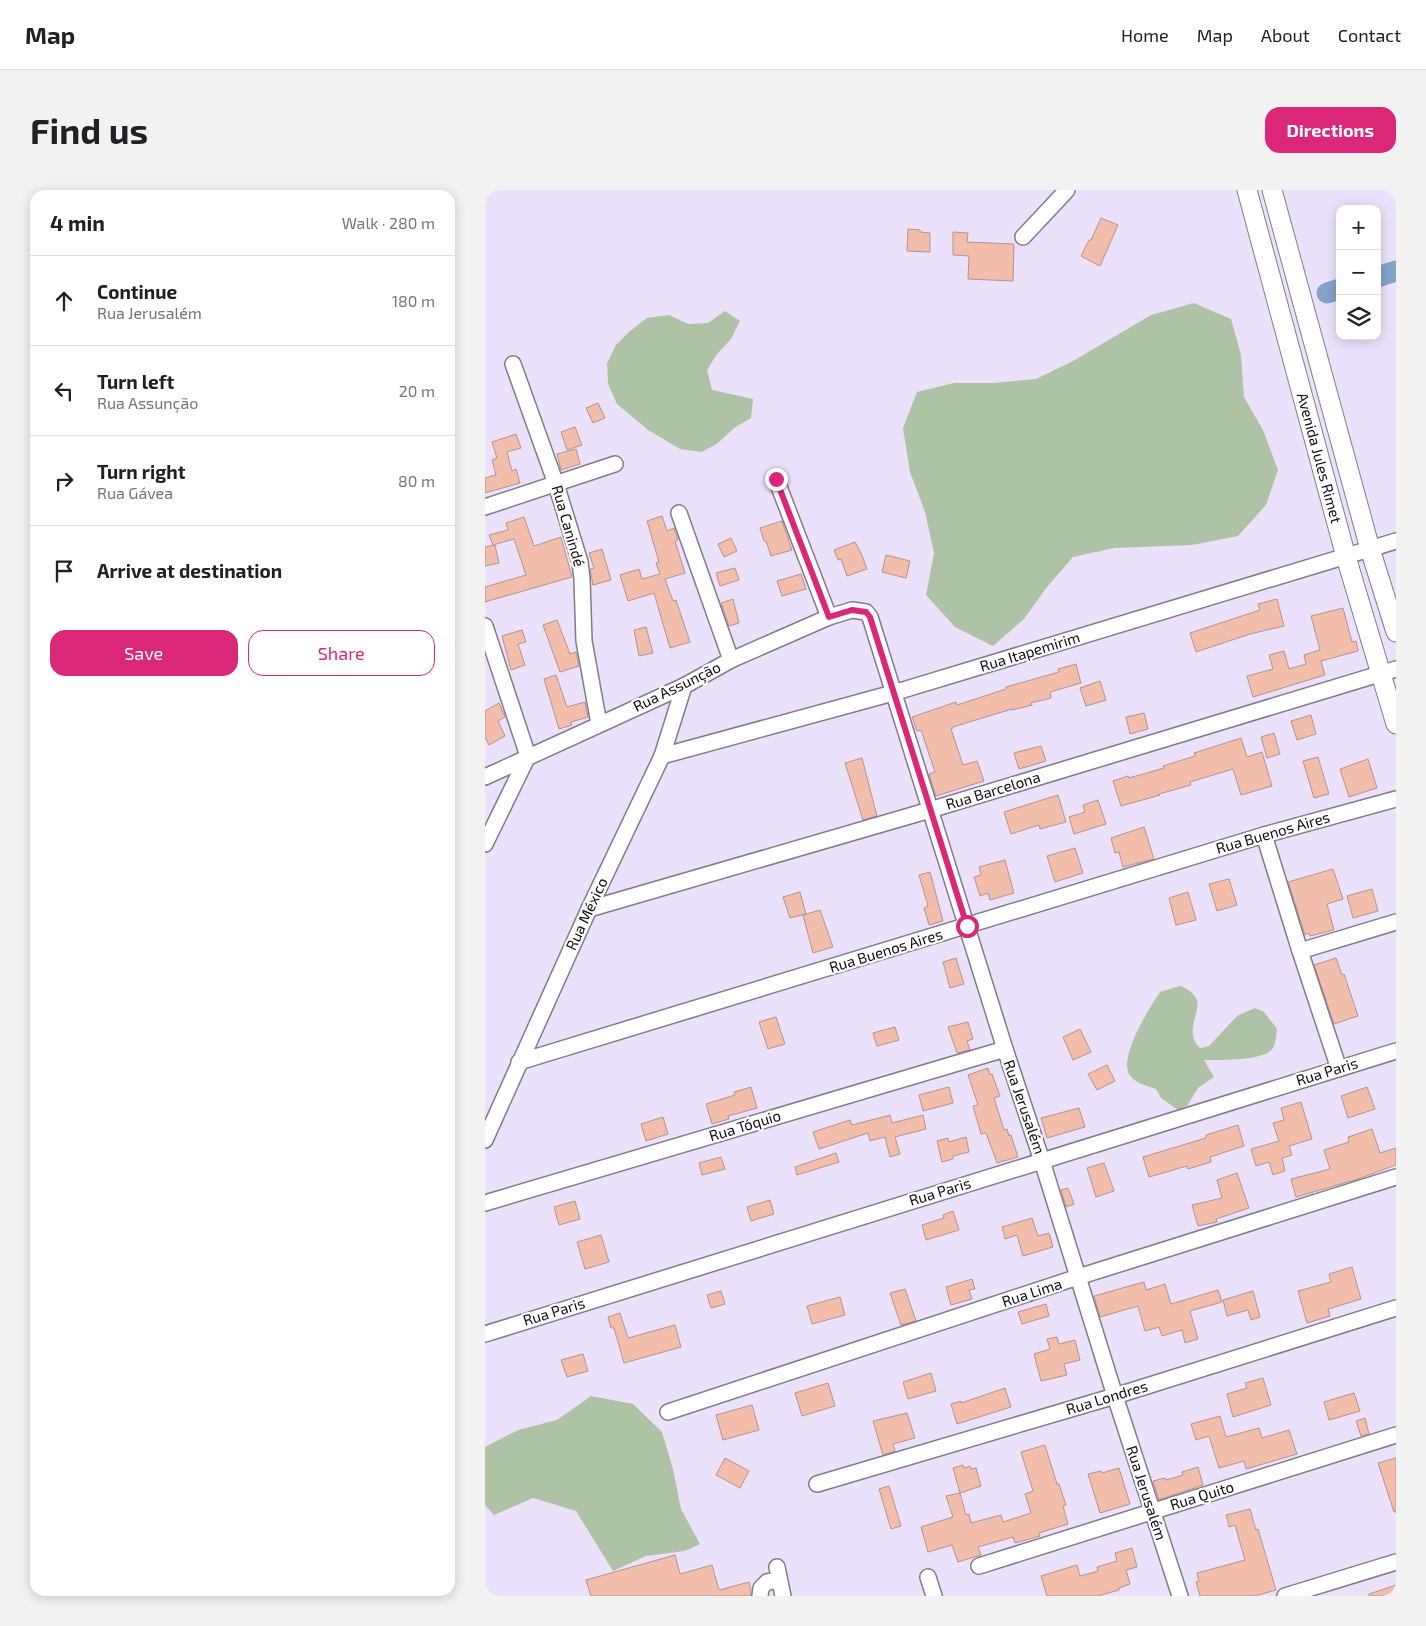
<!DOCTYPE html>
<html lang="en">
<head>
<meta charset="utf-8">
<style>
	body { margin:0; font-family:"Exo 2",sans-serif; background:#f2f2f2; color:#202124 }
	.controls { position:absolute; right:15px; top:15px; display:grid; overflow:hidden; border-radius:10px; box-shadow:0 2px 12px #0003 }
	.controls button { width:45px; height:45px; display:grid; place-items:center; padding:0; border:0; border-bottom:1px solid #e0e0e0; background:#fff; color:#202124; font:25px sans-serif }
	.stop { position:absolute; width:15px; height:15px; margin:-11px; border:4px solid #db2777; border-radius:50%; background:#fff }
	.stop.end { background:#db2777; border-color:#fff; box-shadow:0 1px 5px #0008 }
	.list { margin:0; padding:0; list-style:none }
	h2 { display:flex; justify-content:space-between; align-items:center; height:65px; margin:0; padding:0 20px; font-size:21px }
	h2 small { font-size:16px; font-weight:400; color:#757577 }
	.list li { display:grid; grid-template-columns:32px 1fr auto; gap:15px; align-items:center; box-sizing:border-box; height:90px; padding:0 20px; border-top:1px solid #e0e0e0 }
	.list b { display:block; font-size:19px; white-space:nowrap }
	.list p { margin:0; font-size:16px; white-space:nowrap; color:#757577 }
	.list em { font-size:16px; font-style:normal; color:#757577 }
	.actions { display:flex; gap:10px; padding:15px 20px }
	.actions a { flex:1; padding:11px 0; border:1px solid #db2777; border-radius:15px; text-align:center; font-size:18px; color:#db2777 }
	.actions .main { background:#db2777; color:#fff }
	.icon { flex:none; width:28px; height:28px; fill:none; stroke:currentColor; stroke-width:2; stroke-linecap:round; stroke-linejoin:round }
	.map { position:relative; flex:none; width:911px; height:1406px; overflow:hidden; border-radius:15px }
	header { display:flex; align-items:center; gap:30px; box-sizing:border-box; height:70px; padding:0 25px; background:#fff; border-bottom:1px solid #e0e0e0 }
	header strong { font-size:24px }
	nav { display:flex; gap:28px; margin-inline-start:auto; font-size:18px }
	.intro { display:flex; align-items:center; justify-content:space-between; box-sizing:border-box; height:120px; padding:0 30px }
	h1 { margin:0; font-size:35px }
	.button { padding:12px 22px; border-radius:15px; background:#db2777; color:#fff; font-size:18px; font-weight:700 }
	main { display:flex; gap:30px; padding:0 30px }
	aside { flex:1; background:#fff; border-radius:15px; box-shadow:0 2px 12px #0003 }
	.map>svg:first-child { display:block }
	.green { fill:#aec2a5 }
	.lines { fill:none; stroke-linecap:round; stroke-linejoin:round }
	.river { stroke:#83a4ca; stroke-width:21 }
	.building { fill:#f2bdaa; stroke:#af958b }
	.minor-casing { stroke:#847a8f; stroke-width:18 }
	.major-casing { stroke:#847a8f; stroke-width:21 }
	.minor { stroke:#fff; stroke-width:15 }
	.major { stroke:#fff; stroke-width:19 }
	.route { stroke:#db2777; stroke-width:6 }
	.labels { text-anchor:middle; stroke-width:4.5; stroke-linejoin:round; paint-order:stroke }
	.street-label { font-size:15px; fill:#0f0c13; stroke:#fff }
</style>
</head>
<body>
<header>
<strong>Map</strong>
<nav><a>Home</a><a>Map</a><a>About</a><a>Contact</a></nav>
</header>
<div class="intro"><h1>Find us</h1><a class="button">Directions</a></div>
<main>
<aside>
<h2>4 min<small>Walk · 280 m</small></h2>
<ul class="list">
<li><svg class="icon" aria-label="ahead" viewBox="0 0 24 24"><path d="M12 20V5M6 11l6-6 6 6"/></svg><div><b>Continue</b><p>Rua Jerusalém</p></div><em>180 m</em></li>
<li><svg class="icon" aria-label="left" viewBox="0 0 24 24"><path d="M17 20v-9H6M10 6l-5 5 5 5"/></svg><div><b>Turn left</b><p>Rua Assunção</p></div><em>20 m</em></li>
<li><svg class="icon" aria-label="right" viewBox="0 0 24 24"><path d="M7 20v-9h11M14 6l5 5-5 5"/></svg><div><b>Turn right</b><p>Rua Gávea</p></div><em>80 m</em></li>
<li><svg class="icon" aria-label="arrive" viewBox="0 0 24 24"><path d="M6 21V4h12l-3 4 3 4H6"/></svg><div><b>Arrive at destination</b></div></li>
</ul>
<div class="actions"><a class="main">Save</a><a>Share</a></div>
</aside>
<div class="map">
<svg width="911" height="1406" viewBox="0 0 911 1406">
	<rect width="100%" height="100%" fill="#ece1fa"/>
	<g class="green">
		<path d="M709,113L746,129L756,165L759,207L778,240L793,280L781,315L753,346L707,355L629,358L588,367L562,397L539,429L508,456L470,437L441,405L449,363L440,322L425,282L418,238L432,202L469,193H508L551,189L588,171L666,125Z"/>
		<path d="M240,121L255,131L246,149L232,164L222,180L227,200L268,209L266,228L249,238L233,253L217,262L195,259L163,240L132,214L123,194L122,173L131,155L145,141L162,128L184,125L203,134L223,133Z"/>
		<path d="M695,796C734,811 692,835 715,858L724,856L752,826L770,818L779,822L792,839C791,844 791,854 788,858C781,871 733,870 719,870L729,887L713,898L702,916L693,920L676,908L671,899C662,896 649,893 644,884C634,866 665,817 675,802Z"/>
		<path d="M106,1206L148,1214L177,1242L188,1279L196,1319L215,1354L200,1361L161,1366L128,1381L91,1321L48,1308L9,1325L0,1315V1257L33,1240L72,1230Z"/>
	</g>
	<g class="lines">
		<g class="river">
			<path d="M892,87L911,81"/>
			<path d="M842,103L855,99"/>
		</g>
	</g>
	<g class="building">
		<path d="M616,28L633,35L615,76L596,66L604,50H606Z"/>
		<path d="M423,39L435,40V42L445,43V62L422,61Z"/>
		<path d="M468,42L483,43L482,52L529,54L528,91L483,89L484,66L468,65Z"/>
		<path d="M113,213L120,228L108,233L101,218Z"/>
		<path d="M90,237L97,255L82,260L76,242Z"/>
		<path d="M31,244L36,258L22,262L27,281L31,279L35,293L0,303V288L11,285L7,270L12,268L7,252Z"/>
		<path d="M91,259L95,274L76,280L72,264Z"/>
		<path d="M177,326L182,341L189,338L193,350L190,351L200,383L180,389L188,411L191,410L205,452L185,458L169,403L143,411L135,385L154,379L157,389L175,384L171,373L174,372L162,331Z"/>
		<path d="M39,327L49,356L76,347L87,387L0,412V397L41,385L29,349L8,355L4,345L23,340L21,333Z"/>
		<path d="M297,331L307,360L286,366L281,351H279L275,338Z"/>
		<path d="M246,348L252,361L239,367L233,354Z"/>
		<path d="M370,352L376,363L382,379L362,386L356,369L353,370L349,360Z"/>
		<path d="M10,355L14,373L0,376V357Z"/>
		<path d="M117,359L126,390L108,395L105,379L109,378L104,363Z"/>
		<path d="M401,365L425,371L421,388L397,382Z"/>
		<path d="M250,378L254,390L235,396L231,383Z"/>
		<path d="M316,384L321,399L297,406L292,391Z"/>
		<path d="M248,409L254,433L244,436L236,413Z"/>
		<path d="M792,409L799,436L765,444L711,462L705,443L775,420L773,414Z"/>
		<path d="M858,418L867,452L871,451L873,461L836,471L840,485L768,507L762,486L788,479L784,465L799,461L804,479L821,474L819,465L835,460L826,426Z"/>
		<path d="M72,430L85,464L91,462L94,476L75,482L58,435Z"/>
		<path d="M161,437L168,463L154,466L149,440Z"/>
		<path d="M37,440L41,452L33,454L40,475L26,480L17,446Z"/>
		<path d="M591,474L596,493L565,502L566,508L546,513L547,515L527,520V519L468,537V538L466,539L478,575L492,571L499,591L451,606L444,584L450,582L436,540L432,541L427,527L471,512L472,515L521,499V497L574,482L573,479Z"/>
		<path d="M71,485L82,517L100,512L103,527L86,532L87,535L74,539L59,489Z"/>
		<path d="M615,491L621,510L601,516L595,498Z"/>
		<path d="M14,513L20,527L13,531L20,546L4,555L0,547V521Z"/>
		<path d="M659,523L663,539L645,544L641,527Z"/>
		<path d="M826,525L831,544L812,550L806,531Z"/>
		<path d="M789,543L795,564L782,568L776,547Z"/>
		<path d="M756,548L762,567L777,562L787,596L756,605L748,579L705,592L706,595L674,604L675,605L636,616L628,591L643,586L644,588L679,578L678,576L710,566L709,563Z"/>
		<path d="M556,556L561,571L534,579L529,563Z"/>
		<path d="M833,567L844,604L829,608L818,571Z"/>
		<path d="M377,568L392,626L378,630L360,573Z"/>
		<path d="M883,569L892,598L864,607L855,579Z"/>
		<path d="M573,605L581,632L555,639L554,635L526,644L519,622Z"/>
		<path d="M613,610L621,634L589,644L584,627L600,622L598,615Z"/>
		<path d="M659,637L669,669L638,677L634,662L630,663L626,648Z"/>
		<path d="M590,658L598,683L570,692L562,666Z"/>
		<path d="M520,670L529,703L505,710L503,703L495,706L489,687L496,685L494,677Z"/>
		<path d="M848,679L858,709L842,714L849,740L825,746L824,743L820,745L803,692Z"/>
		<path d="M445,682L458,731L444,735L439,718L443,716L434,685Z"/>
		<path d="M744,689L752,715L732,721L724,694Z"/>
		<path d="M887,699L893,721L868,728L862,706Z"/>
		<path d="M315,702L321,724L305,728L298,707Z"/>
		<path d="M703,702L711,730L691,735L684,708Z"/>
		<path d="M335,720L348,757L328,763L318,725Z"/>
		<path d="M471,768L479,794L465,798L458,772Z"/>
		<path d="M851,768L857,785L859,784L873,826L849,834L829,775Z"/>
		<path d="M291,827L300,854L283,859L274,832Z"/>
		<path d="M483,832L488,849L482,851L485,860L472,863L463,837Z"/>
		<path d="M410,837L414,850L392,856L388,843Z"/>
		<path d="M595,839L606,862L588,870L578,847Z"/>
		<path d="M622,875L630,891L612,900L603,884Z"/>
		<path d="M503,878L505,885L507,884L515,906L509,908L519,940L522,939L524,946L526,945L533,967L512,973L501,943L496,944L488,916L493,915L483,885Z"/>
		<path d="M266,897L272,918L243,926L244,929L227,934L221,914L250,905L249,902Z"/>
		<path d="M464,897L468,913L438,921L434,905Z"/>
		<path d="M882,897L890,919L863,928L856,906Z"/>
		<path d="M816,912L827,949L804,956L807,965L797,968L800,981L788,985L784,972L771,976L766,959L794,951L788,933L799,930L796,918Z"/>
		<path d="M594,918L600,937L562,948L556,928Z"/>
		<path d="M405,925L407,933L438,925L441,939L410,947L415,964L405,967L400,947L385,951L383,943L334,959L328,942L365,930L367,935Z"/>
		<path d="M178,927L183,944L161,951L156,934Z"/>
		<path d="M753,935L759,956L725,967L726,972L703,979L702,976L664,987L658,967L721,948V945Z"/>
		<path d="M887,939L895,963L911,958V975L873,989L811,1007L806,989L845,979L839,960L864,952L863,947Z"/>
		<path d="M481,947L484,962L468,966V969L457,972L452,951L463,948L464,952Z"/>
		<path d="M351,963L354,972L312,985L310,977Z"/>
		<path d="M236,967L240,979L217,985L214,973Z"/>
		<path d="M619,973L629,1001L611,1007L602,978Z"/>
		<path d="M752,983L764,1018L731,1029L732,1032L713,1036L707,1015L737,1008L732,990Z"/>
		<path d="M583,998L589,1014L581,1017L576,1000Z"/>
		<path d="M285,1010L289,1024L266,1031L262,1017Z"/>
		<path d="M90,1011L95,1029L74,1035L69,1017Z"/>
		<path d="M468,1021L474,1040L441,1050L437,1035L459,1028L458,1025Z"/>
		<path d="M547,1028L553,1046L564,1043L568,1057L538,1066L532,1045L520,1049L517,1037Z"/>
		<path d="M116,1045L124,1072L100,1079L92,1052Z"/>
		<path d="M867,1077L876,1109L843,1119L845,1126L822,1133L813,1101L846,1092L844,1084Z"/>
		<path d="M487,1089L490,1099L484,1100L487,1109L466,1115L461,1097Z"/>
		<path d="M659,1092L661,1100L680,1094L686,1114L733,1100L737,1112L705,1121L713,1149L700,1153L697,1140L677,1146L674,1137L660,1141L653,1116L615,1127L609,1106Z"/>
		<path d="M420,1099L431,1131L416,1135L405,1103Z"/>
		<path d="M236,1101L240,1114L226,1118L222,1105Z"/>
		<path d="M768,1101L775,1127L766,1130L763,1120L742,1126L738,1110Z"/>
		<path d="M355,1107L360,1125L327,1134L322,1116Z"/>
		<path d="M561,1114L564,1126L537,1134L533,1122Z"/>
		<path d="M135,1123L143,1148L190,1135L196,1157L139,1173L129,1138H126L123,1127Z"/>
		<path d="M572,1147L574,1154L590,1150L595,1170L579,1174L582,1185L556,1191L549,1164L565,1159L562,1149Z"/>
		<path d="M98,1164L103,1181L82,1187L76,1170Z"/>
		<path d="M446,1183L451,1201L423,1209L418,1192Z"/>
		<path d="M778,1188L786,1215L748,1227L742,1204L762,1198L760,1193Z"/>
		<path d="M343,1193L350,1216L317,1226L310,1203Z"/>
		<path d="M520,1198L526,1217L472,1234L466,1214L476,1211V1213Z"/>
		<path d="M869,1203L875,1221L844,1230L839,1212Z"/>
		<path d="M267,1215L274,1240L238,1250L231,1225Z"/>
		<path d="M422,1223L430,1248L408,1254L410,1261L398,1265L388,1231Z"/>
		<path d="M735,1226L741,1247L774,1238L777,1248L804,1240L812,1264L761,1279L759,1271L734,1278L724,1246L711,1250L706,1234Z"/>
		<path d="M880,1228L884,1244L876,1246L871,1231Z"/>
		<path d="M560,1255L572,1294H574L581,1315L578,1316L583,1334L554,1343L555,1346L530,1353L528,1347L493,1357L496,1365L473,1372L467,1355L443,1362L436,1337L468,1327L461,1306L475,1303L481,1325L484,1324L486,1333L516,1325L518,1332L546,1323L540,1304L548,1301L536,1262Z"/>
		<path d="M240,1268L264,1281L255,1298L231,1285Z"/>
		<path d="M911,1268V1322H909L893,1273Z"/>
		<path d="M478,1275L479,1278L485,1276L486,1279L491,1278L496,1296L475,1303L468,1278Z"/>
		<path d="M713,1277L718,1295L674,1310L668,1291L680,1288L681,1290L698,1285L697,1282Z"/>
		<path d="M634,1278L645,1314L615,1323L603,1284L616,1281L617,1283Z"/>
		<path d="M404,1296L416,1336L406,1339L394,1299Z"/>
		<path d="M765,1319L771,1340L773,1339L791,1400L770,1406H715L711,1392L714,1391L712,1383L760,1370L750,1335L744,1337L741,1325Z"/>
		<path d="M647,1358L652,1377L641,1380L645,1394L634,1398V1400L613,1406H562L556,1386L592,1375L595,1386L613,1381L612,1377L632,1371L630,1363Z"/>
		<path d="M190,1365L195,1384L227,1375L234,1400L264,1392L266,1400V1406H106L101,1390Z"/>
		<path d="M911,1395V1406H884V1404Z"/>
	</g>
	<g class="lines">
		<g class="minor-casing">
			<g id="minor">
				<path d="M538,47L582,0"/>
				<path d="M28,174L71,294L95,372L97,389L99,451L114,534"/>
				<path d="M291,289L344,427"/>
				<path d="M0,317L130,274"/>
				<path d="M194,323L246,470"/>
				<path d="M0,436L43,566L0,654"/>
				<path d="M177,566L408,503L911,351"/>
				<path d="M0,587L199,496L246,470L344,427L367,420L381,422L385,427L520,859L557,971L630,1206L695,1406"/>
				<path d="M779,645L815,761L854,879"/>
				<path d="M104,719L445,620L911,479"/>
				<path d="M815,761L911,732"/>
				<path d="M34,872L779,645L911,609"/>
				<path d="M0,950L104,719L177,566L199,496"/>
				<path d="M0,1013L520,859"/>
				<path d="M0,1144L911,861"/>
				<path d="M183,1222L593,1087L911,987"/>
				<path d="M332,1294L630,1206L911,1118"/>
				<path d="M494,1376L911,1245"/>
				<path d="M292,1377L298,1406"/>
				<path d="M443,1387L449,1406"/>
				<path d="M275,1406L276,1398L282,1392L294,1390"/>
				<path d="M800,1406L911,1372"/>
			</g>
		</g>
		<g class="major-casing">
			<g id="major">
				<path d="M762,0L861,367L911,534"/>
				<path d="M787,0L885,359L911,442"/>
			</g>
		</g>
		<use href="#minor" class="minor"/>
		<use href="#major" class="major"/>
	</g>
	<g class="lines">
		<path class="route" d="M291,289L344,427L367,420L381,422L385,427L482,736"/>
	</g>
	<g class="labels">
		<g class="street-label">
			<text transform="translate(834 268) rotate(75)" y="5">Avenida Jules Rimet</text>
			<text transform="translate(83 336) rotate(74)" y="5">Rua Canindé</text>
			<text transform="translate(545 462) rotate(-17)" y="5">Rua Itapemirim</text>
			<text transform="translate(192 497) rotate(-26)" y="5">Rua Assunção</text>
			<text transform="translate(508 601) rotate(-17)" y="5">Rua Barcelona</text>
			<text transform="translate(788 643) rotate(-16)" y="5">Rua Buenos Aires</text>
			<text transform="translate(102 724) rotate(-65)" y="5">Rua México</text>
			<text transform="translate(401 761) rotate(-17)" y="5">Rua Buenos Aires</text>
			<text transform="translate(842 882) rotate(-17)" y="5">Rua Paris</text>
			<text transform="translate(539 917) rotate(71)" y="5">Rua Jerusalém</text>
			<text transform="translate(260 936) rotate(-17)" y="5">Rua Tóquio</text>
			<text transform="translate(455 1002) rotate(-17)" y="5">Rua Paris</text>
			<text transform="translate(547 1103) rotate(-18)" y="5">Rua Lima</text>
			<text transform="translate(69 1122) rotate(-17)" y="5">Rua Paris</text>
			<text transform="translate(622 1208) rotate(-17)" y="5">Rua Londres</text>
			<text transform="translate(661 1303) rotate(72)" y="5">Rua Jerusalém</text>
			<text transform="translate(717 1306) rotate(-17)" y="5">Rua Quito</text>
		</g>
	</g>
</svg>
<div class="controls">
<button>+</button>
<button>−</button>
<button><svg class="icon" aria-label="layers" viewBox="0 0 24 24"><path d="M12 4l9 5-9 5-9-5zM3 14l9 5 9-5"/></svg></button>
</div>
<div class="stop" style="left:482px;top:736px"></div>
<div class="stop end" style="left:291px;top:289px"></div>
</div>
</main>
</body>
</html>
